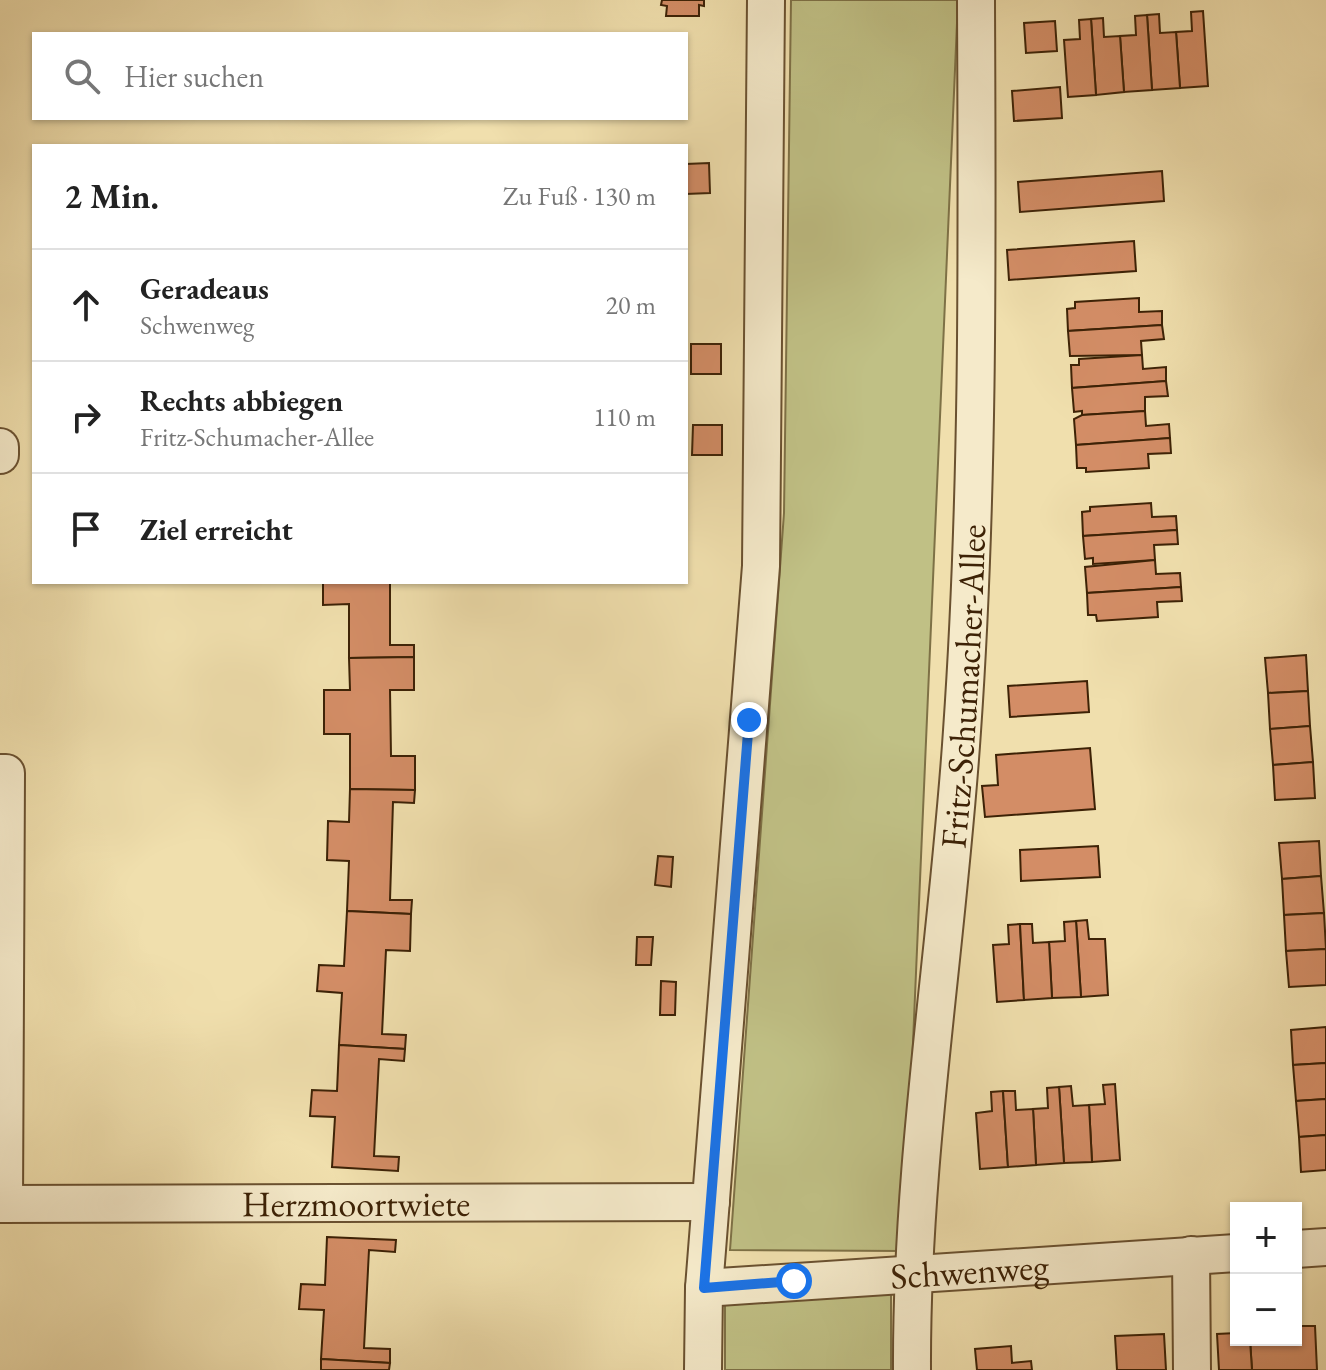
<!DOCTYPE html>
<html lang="de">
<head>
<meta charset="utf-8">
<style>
	body { margin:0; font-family:"EB Garamond",serif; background:#f6f6f6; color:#222 }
	.controls { position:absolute; right:24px; bottom:24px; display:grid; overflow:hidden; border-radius:0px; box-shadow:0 2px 6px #0004 }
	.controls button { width:72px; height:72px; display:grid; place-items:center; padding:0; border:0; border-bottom:2px solid #e0e0e0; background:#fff; color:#222; font:40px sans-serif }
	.stop { position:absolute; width:24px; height:24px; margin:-18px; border:6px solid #1a73e8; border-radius:50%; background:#fff }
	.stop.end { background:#1a73e8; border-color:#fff; box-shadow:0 2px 8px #0008 }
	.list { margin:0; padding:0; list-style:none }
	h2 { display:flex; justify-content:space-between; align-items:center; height:104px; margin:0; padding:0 32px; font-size:34px }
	h2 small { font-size:26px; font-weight:400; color:#767676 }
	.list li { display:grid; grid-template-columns:52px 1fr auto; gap:24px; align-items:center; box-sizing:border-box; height:112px; padding:0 32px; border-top:2px solid #e0e0e0 }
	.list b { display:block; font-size:30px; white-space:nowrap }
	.list p { margin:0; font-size:26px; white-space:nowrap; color:#767676 }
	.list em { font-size:26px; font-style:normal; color:#767676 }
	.icon { flex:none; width:44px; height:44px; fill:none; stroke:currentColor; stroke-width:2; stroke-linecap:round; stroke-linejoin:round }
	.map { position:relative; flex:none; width:1326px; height:1370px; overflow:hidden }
	.search { position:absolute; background:#fff; box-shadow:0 2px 6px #0004; left:32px; top:32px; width:656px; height:88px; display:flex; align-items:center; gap:20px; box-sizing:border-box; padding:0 28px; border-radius:0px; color:#767676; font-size:30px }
	.panel { position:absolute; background:#fff; box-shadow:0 2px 6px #0004; left:32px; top:144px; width:656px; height:440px; border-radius:0px }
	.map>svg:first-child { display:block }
	.green { fill:#c0c085; stroke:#7e7146; stroke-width:2 }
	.building { fill:#d38d66; stroke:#3d2206; stroke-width:2 }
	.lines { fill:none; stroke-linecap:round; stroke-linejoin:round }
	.minor-casing { stroke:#6a5130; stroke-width:40 }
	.minor { stroke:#f5eaca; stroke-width:36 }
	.route { stroke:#1a73e8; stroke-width:10 }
	.labels { text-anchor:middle; stroke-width:6; stroke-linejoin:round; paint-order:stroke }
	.street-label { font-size:36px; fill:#3d2206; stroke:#f5eaca }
</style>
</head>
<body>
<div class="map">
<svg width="1326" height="1370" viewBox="0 0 1326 1370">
	<rect width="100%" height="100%" fill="#f0dfad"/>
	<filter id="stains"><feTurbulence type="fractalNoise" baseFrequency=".0025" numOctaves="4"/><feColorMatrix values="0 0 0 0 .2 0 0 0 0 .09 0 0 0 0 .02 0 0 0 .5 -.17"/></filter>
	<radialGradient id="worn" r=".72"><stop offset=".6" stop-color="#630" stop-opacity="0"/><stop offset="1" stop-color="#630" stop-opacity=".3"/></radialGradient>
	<g class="green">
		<path d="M791,0H958L904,1251L730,1250L784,513Z"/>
		<path d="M891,1293V1370H725V1305Z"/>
	</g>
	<g class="building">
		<path d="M662,0H704V6L699,5V16H666L667,6L661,5Z"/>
		<path d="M1203,11L1208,86L1180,88L1176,32L1192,31L1191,12Z"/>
		<path d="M1159,14L1160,33L1176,32L1180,88L1152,90L1147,15Z"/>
		<path d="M1147,15L1152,90L1124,92L1120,36L1136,35L1135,16Z"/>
		<path d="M1103,18L1104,37L1120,36L1124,92L1096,95L1091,19Z"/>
		<path d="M1091,19L1096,95L1068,97L1064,40L1080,39L1079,20Z"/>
		<path d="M1055,21L1057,51L1026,53L1024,23Z"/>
		<path d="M1060,87L1062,118L1014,121L1012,91Z"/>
		<path d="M709,163L710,193L686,194V164Z"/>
		<path d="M1162,171L1164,201L1020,212L1018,182Z"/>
		<path d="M1134,241L1136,271L1009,280L1007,250Z"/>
		<path d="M1139,298V312L1162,311V325L1068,331L1067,309L1075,308V302Z"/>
		<path d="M1162,325L1164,339L1141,341L1142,355L1070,356L1068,331Z"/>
		<rect x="691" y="344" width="30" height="30"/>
		<path d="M1142,355L1143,369L1166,367V381L1072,388L1071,365H1079V359Z"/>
		<path d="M1166,381L1168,396L1145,397V411L1082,415V411L1074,412L1072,388Z"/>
		<path d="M1145,411L1146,426L1169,424L1170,438L1076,445L1074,419L1082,415Z"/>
		<path d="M693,425H722V455H692Z"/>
		<path d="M1170,438L1171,453L1148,454L1149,468L1086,472V468H1077L1076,445Z"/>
		<path d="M1151,503L1152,517L1176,516L1177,530L1083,536L1082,512L1090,511V507Z"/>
		<path d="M1177,530L1178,544L1154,545L1155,560L1093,564V558L1085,559L1083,536Z"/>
		<path d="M1155,560L1156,574L1180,573L1181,587L1087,593L1085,567Z"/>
		<path d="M323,582H390V645H414V657L349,658V604L323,605Z"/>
		<path d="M1181,587L1182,601L1157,602L1158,617L1097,621L1096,615H1088L1087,593Z"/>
		<path d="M1306,655L1308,691L1268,693L1265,658Z"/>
		<path d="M414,657V690H390L391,756H415V790L350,789V734H324V690H350L349,658Z"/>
		<path d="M1087,681L1089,712L1010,717L1008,686Z"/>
		<path d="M1308,691L1310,726L1270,729L1268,693Z"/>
		<path d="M1310,726L1313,762L1273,765L1270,729Z"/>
		<path d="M1090,748L1095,809L985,817L982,786L998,785L996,755Z"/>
		<path d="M1313,762L1315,798L1275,800L1273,765Z"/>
		<path d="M350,789L415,790L414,803L393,802L390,900H412L411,914L347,911L349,861L327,860L328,821L349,822Z"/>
		<path d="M1319,841L1321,876L1282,879L1279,843Z"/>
		<path d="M1098,846L1100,877L1021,881L1020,850Z"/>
		<path d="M658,856L673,857L671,887L655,885Z"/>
		<path d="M1321,876L1324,913L1284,915L1282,879Z"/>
		<path d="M347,911L411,914L410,951L386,950L382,1034L406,1035L405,1049L339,1045L342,993L317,991L319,965L344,966Z"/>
		<path d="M1324,913L1326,949L1286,951L1284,915Z"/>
		<path d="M1087,920L1089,939H1105L1108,995L1081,997L1076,921Z"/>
		<path d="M1076,921L1081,997L1052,998L1049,942L1065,941L1064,922Z"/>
		<path d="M1020,924L1024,1000L997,1002L993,945L1009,944L1008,925Z"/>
		<path d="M1020,924H1032L1033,943L1049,942L1052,998L1024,1000Z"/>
		<path d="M637,937H653L651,965H636Z"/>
		<path d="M1326,949V985L1289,987L1286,951Z"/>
		<path d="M661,981L676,982L675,1015H660Z"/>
		<path d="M1326,1027V1063L1293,1065L1291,1030Z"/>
		<path d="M339,1045L405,1049L404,1061L379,1059L374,1156L399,1157L398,1171L332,1167L335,1117L310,1116L312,1090L337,1091Z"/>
		<path d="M1326,1063V1099L1296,1101L1293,1065Z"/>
		<path d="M1115,1084L1120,1160L1092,1162L1089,1105L1105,1104L1103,1085Z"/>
		<path d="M1071,1086L1073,1106L1089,1105L1092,1162L1064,1163L1059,1087Z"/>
		<path d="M1059,1087L1064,1163L1036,1165L1033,1109L1048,1108L1047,1088Z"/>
		<path d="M1003,1091L1008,1167L980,1169L976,1113L992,1111L991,1092Z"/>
		<path d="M1003,1091H1015L1016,1110L1033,1109L1036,1165L1008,1167Z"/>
		<path d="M1326,1099V1135L1299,1137L1296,1101Z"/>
		<path d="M1326,1135V1170L1301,1172L1299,1137Z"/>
		<path d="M327,1237L396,1240L395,1252L369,1250L364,1348L390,1349V1363L321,1359L324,1310L299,1309L301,1284L325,1285Z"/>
		<path d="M1296,1326H1315L1317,1370H1252L1250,1340H1296Z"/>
		<path d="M1236,1333V1340H1250L1252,1370H1219L1217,1334Z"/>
		<path d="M1164,1334L1166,1370H1117L1115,1336Z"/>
		<path d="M1011,1346L1012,1363L1031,1361L1032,1370H977L975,1349Z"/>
		<path d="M321,1359L390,1363L389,1370H321Z"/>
	</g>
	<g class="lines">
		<g class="minor-casing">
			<g id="minor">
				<path d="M0,447V455"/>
				<path d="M0,773H6L4,1204"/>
				<path id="s1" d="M0,1204L711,1202"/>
				<path d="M1296,1249L1326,1247"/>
				<path d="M1191,1255L1192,1370"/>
				<path id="s2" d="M704,1288L1236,1253"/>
				<path d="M703,1370L704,1288L761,566L766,0"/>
				<path id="s3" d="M912,1370C911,1156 948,944 962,731C979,488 977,244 976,0"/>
			</g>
		</g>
		<use href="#minor" class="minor"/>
	</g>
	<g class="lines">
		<path class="route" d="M749,720L704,1288L794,1281"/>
	</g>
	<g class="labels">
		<g class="street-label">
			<text dy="13" stroke="none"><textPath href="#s3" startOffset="686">Fritz-Schumacher-Allee</textPath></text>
			<text dy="13" stroke="none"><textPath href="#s1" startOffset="356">Herzmoortwiete</textPath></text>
			<text dy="13" stroke="none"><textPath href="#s2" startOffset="266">Schwenweg</textPath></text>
		</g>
	</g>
	<rect width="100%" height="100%" filter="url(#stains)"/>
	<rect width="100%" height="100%" fill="url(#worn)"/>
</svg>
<div class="controls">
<button>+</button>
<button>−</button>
</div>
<div class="stop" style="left:794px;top:1281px"></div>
<div class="stop end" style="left:749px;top:720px"></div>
<div class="search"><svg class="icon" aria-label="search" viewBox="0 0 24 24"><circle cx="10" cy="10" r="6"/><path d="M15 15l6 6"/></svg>Hier suchen</div>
<section class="panel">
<h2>2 Min.<small>Zu Fuß · 130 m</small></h2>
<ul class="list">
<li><svg class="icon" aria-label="ahead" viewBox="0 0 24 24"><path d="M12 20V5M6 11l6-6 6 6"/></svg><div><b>Geradeaus</b><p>Schwenweg</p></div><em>20 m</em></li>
<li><svg class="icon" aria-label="right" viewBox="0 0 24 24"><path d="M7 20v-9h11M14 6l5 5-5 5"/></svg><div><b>Rechts abbiegen</b><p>Fritz-Schumacher-Allee</p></div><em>110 m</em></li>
<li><svg class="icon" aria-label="arrive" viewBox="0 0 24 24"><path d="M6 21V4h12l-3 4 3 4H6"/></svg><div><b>Ziel erreicht</b></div></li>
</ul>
</section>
</div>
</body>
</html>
